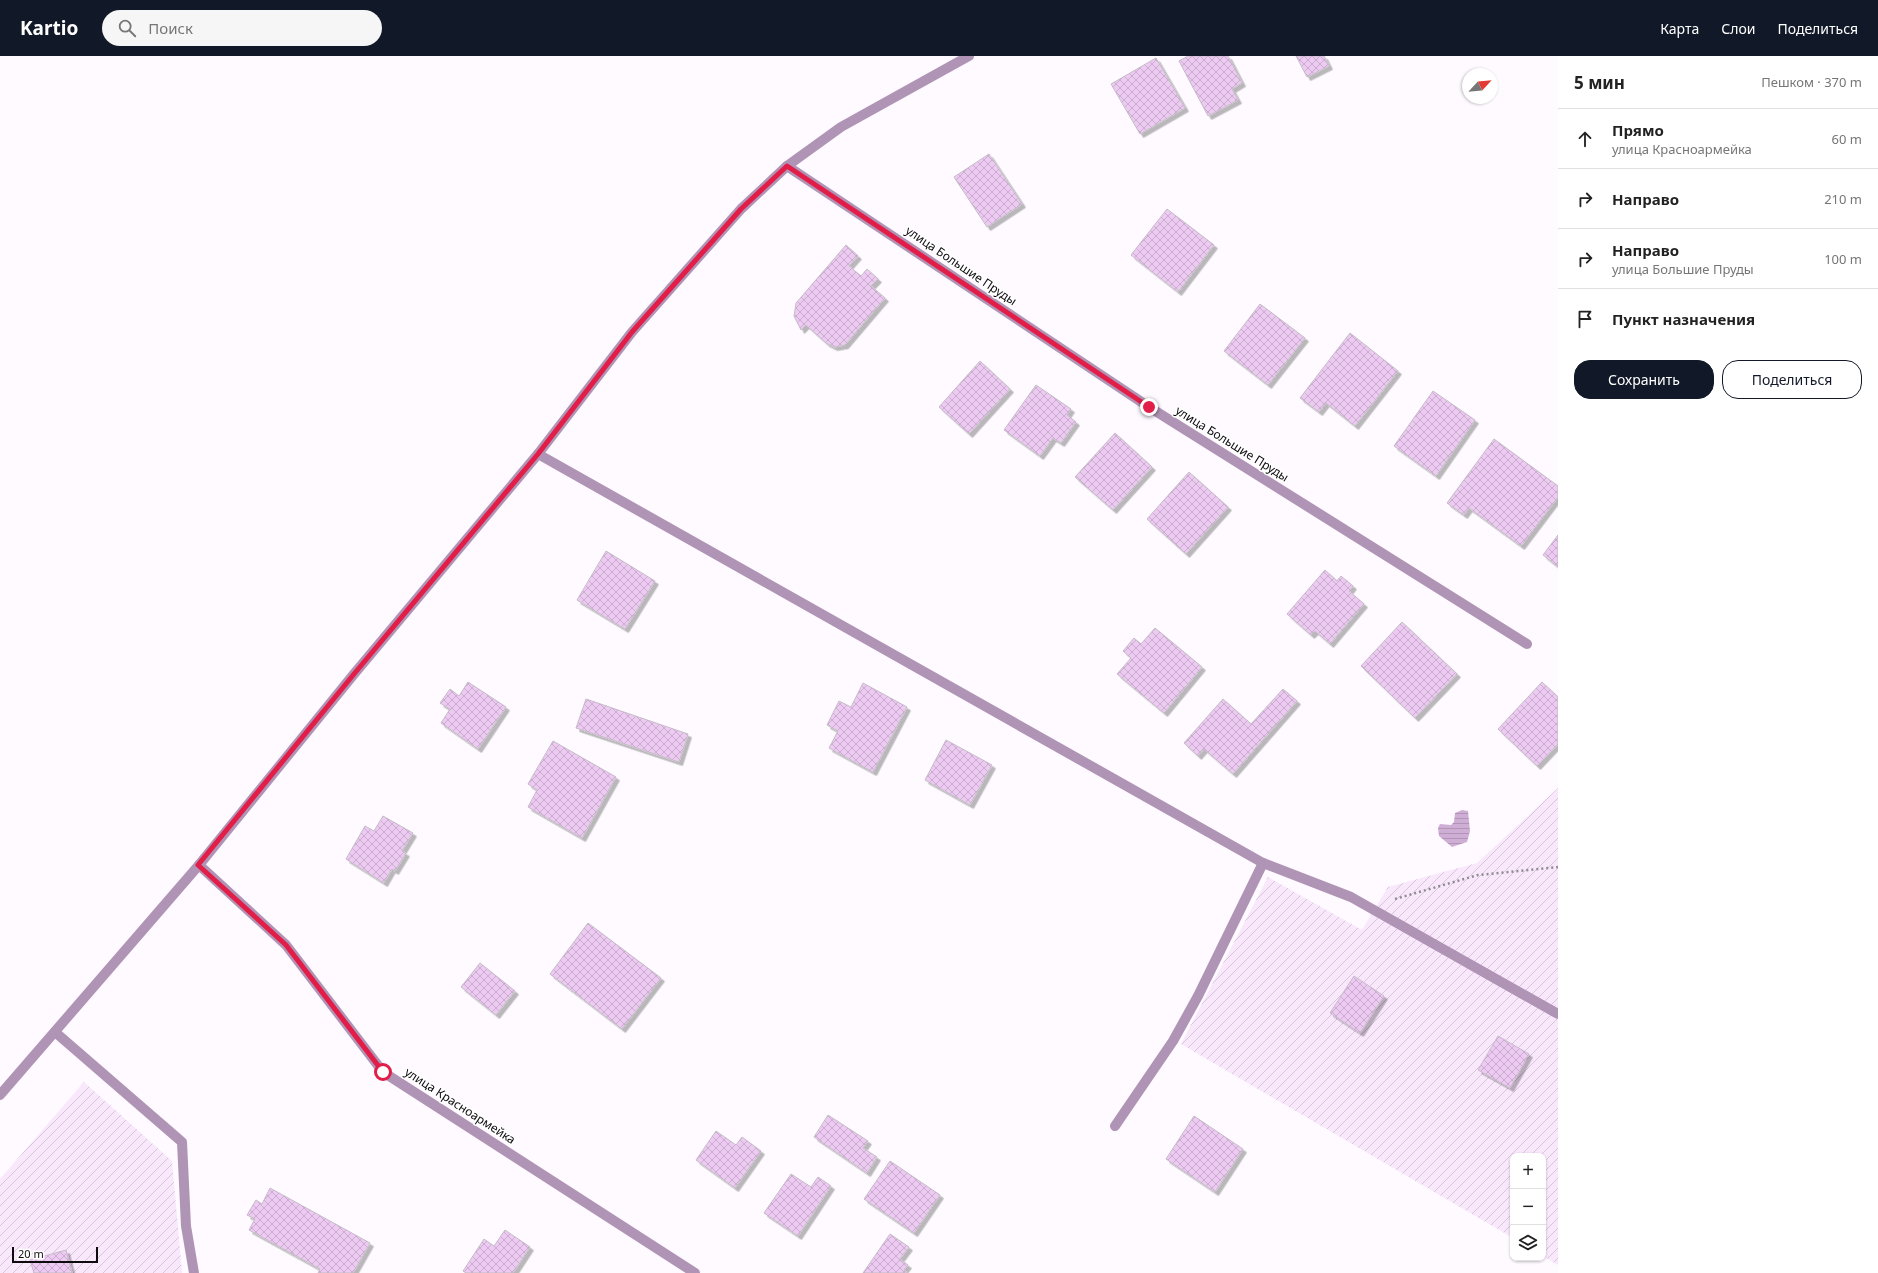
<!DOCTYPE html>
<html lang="ru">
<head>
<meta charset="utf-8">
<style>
	body { margin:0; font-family:"Noto Sans",sans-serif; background:#f6f6f6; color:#222 }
	.controls { position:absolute; right:12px; bottom:12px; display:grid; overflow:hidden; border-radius:8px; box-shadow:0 1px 3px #0004 }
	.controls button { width:36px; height:36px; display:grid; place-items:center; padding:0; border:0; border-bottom:1px solid #e0e0e0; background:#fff; color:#222; font:20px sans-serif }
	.compass { position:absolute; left:1462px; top:12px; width:36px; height:36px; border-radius:50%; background:#fff; box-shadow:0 1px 3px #0004; rotate:64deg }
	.scale { position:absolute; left:12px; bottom:10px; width:86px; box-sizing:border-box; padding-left:4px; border:2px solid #0e0b0e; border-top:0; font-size:11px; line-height:14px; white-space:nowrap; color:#0e0b0e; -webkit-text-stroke:3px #fff; paint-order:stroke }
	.stop { position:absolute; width:12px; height:12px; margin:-9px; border:3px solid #e11d48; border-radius:50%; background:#fff }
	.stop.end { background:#e11d48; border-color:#fff; box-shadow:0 1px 4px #0008 }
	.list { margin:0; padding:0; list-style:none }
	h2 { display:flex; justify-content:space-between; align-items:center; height:52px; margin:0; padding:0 16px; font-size:17px }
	h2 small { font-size:13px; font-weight:400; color:#767676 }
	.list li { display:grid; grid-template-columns:26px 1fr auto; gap:12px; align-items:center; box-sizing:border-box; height:60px; padding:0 16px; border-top:1px solid #e0e0e0 }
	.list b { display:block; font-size:15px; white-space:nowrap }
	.list p { margin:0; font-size:13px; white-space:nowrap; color:#767676 }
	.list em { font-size:13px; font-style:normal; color:#767676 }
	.actions { display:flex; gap:8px; padding:12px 16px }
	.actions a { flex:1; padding:9px 0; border:1px solid #111827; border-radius:16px; text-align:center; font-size:14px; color:#111827 }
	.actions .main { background:#111827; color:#fff }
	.icon { flex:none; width:22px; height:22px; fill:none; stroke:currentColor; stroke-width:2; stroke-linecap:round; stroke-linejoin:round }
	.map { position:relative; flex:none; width:1558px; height:1217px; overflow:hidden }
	header { display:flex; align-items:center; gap:24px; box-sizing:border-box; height:56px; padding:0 20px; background:#111827; color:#fff }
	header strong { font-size:19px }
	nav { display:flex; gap:22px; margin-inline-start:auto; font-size:14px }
	.search { width:280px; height:36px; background:#f6f6f6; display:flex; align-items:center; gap:10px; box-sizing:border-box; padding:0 14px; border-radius:22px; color:#767676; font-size:15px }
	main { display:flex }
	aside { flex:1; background:#fff }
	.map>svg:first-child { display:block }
	.garden { fill:url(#garden-furrows) }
	.water { fill:url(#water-rules) }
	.building { fill:url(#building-cross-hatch); stroke:#c5bcc7; filter:url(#shadow) }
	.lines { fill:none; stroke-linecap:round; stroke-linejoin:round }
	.path { stroke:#8e8b8f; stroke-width:2.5; stroke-dasharray:2 3; stroke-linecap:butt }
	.minor { stroke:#b094b5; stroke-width:10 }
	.route { stroke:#e11d48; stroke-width:5 }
	.labels { text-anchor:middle; stroke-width:3; stroke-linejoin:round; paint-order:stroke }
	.street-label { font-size:12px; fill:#0e0b0e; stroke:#fff }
</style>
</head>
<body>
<header>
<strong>Kartio</strong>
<div class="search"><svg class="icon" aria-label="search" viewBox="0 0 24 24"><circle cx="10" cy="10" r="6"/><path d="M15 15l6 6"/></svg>Поиск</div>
<nav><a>Карта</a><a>Слои</a><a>Поделиться</a></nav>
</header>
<main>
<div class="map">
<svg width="1558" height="1217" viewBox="0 0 1558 1217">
	<defs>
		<pattern id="garden-furrows" width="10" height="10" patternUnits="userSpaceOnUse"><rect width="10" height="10" fill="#f9e7fc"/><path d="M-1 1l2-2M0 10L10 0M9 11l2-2" fill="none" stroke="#d4c5d7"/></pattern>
		<pattern id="water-rules" width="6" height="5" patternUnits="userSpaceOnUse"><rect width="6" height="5" fill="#cfaed5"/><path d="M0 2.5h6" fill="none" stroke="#b194b6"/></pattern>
		<pattern id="building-cross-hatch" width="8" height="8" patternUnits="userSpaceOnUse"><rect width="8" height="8" fill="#eccaf2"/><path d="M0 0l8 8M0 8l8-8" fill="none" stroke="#c9acce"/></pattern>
		<filter id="shadow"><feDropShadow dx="3.5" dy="3.5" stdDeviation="0" flood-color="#0004"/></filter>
	</defs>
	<rect width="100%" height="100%" fill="#fefaff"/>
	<g class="garden">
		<path d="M1558,732V1209L1543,1200V1100H1513V1182L1181,988L1268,821L1362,874L1388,831L1477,807Z"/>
		<path d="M84,1026L172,1105L182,1217H0V1123Z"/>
	</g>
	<path class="water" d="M1462,754L1468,755L1470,775L1467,786L1452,791L1439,780L1438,772L1440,768L1451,769L1454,766L1455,757Z"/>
	<g class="building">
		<path d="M1188,0H1228L1242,27L1232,33L1238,44L1208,60L1179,5Z"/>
		<path d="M1296,0H1324L1329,10L1307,21Z"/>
		<path d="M1156,2L1185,52L1140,78L1111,28Z"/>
		<path d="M989,98L1022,148L987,171L954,121Z"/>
		<path d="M1167,153L1214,189L1178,236L1131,199Z"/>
		<path d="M846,189L858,200L849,210L861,220L867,213L878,223L871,230L885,242L845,289L834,291L826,287L806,269L801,274L794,260L796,247Z"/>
		<path d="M1260,248L1305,282L1268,329L1224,295Z"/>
		<path d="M1350,277L1398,315L1355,370L1326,347L1319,356L1300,342Z"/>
		<path d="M980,305L1010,333L969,378L939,351Z"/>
		<path d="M1036,329L1071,353L1067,359L1076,366L1061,387L1053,382L1040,400L1004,374Z"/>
		<path d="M1433,335L1475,364L1436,420L1394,390Z"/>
		<path d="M1115,377L1152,411L1113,454L1075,421Z"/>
		<path d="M1494,383L1558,430V441L1521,490L1469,452L1464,459L1447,447Z"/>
		<path d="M1189,416L1228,451L1186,498L1147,463Z"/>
		<path d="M1558,479V511L1543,499Z"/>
		<path d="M606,495L655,525L625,573L577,544Z"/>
		<path d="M1325,514L1337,525L1341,520L1353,530L1349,535L1364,548L1330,588L1315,575L1311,579L1287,558Z"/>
		<path d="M1402,566L1457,618L1415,662L1361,610Z"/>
		<path d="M1155,572L1202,611L1164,657L1117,618L1131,602L1123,595L1134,582L1141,588Z"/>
		<path d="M468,626L506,651L478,693L441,667L450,653L440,647L450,633L459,640Z"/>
		<path d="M1542,626L1558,641V688L1537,710L1498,673Z"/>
		<path d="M863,627L907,651L873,716L829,692L838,675L827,669L839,645L851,651Z"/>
		<path d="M1283,633L1297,645L1233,718L1204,693L1198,700L1184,687L1223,643L1251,668Z"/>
		<path d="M586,643L688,678L679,706L576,672Z"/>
		<path d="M946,684L992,709L970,749L925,724Z"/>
		<path d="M553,685L616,721L582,782L528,751L537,734L528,728Z"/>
		<path d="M383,760L413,777L402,795L406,797L395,815L392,813L384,827L346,803L365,770L374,775Z"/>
		<path d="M588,867L661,922L622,973L550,918Z"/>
		<path d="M480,907L515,935L496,959L461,931Z"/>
		<path d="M1354,920L1384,940L1360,977L1330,957Z"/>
		<path d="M1498,980L1529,998L1510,1032L1478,1014Z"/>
		<path d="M828,1059L868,1085L863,1092L877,1101L867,1117L814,1081Z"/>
		<path d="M1194,1060L1243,1093L1215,1136L1166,1103Z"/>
		<path d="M716,1075L736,1089L742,1081L761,1095L735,1132L696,1104Z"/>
		<path d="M890,1105L940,1139L914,1177L864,1143Z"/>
		<path d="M791,1118L811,1131L818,1121L831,1130L798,1180L764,1157Z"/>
		<path d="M270,1132L370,1187L353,1217H318L320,1213L249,1174L255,1163L247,1159L256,1144L262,1148Z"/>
		<path d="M505,1174L530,1191L513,1217H466L463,1215L484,1183L494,1190Z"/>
		<path d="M890,1178L909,1191L900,1203L908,1209L904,1214L908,1217H863Z"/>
		<path d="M66,1194L72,1217H34L30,1204Z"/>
	</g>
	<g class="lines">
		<path class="path" d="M1395,843L1478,819L1558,811"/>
		<g class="minor">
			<path d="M787,110L1149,351L1527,588"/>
			<path d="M538,398L1263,807L1351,841L1558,958"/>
			<path d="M199,809L286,889L383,1016L695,1217"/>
			<path d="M55,976L182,1086L186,1170L194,1217"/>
			<path d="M0,1039L199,809L354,618L538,398L632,276L741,153L787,110L841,71L969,0"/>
			<path d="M1115,1070L1173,985L1198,940L1263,807"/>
		</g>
	</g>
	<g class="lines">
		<path class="route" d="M383,1016L286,889L198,809L354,618L538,398L632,276L741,153L787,110L1149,351"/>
	</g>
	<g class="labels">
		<g class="street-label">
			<text transform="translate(961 210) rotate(34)" y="4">улица Большие Пруды</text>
			<text transform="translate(1232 388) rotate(32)" y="4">улица Большие Пруды</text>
			<text transform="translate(460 1050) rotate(33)" y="4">улица Красноармейка</text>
		</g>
	</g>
</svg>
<div class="controls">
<button>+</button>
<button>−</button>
<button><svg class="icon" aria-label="layers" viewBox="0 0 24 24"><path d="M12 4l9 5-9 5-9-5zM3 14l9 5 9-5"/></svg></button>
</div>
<svg class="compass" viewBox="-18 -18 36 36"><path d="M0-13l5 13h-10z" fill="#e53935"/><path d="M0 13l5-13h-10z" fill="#767676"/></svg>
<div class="scale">20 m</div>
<div class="stop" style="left:383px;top:1016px"></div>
<div class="stop end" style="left:1149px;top:351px"></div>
</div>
<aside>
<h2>5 мин<small>Пешком · 370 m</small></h2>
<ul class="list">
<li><svg class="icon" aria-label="ahead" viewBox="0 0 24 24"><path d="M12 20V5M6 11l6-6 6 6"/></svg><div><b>Прямо</b><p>улица Красноармейка</p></div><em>60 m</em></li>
<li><svg class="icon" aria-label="right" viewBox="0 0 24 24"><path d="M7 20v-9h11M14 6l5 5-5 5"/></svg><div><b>Направо</b></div><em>210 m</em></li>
<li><svg class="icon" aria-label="right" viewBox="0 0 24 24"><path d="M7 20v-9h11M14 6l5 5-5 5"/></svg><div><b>Направо</b><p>улица Большие Пруды</p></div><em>100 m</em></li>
<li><svg class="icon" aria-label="arrive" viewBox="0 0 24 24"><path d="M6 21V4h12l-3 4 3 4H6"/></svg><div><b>Пункт назначения</b></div></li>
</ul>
<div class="actions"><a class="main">Сохранить</a><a>Поделиться</a></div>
</aside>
</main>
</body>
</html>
